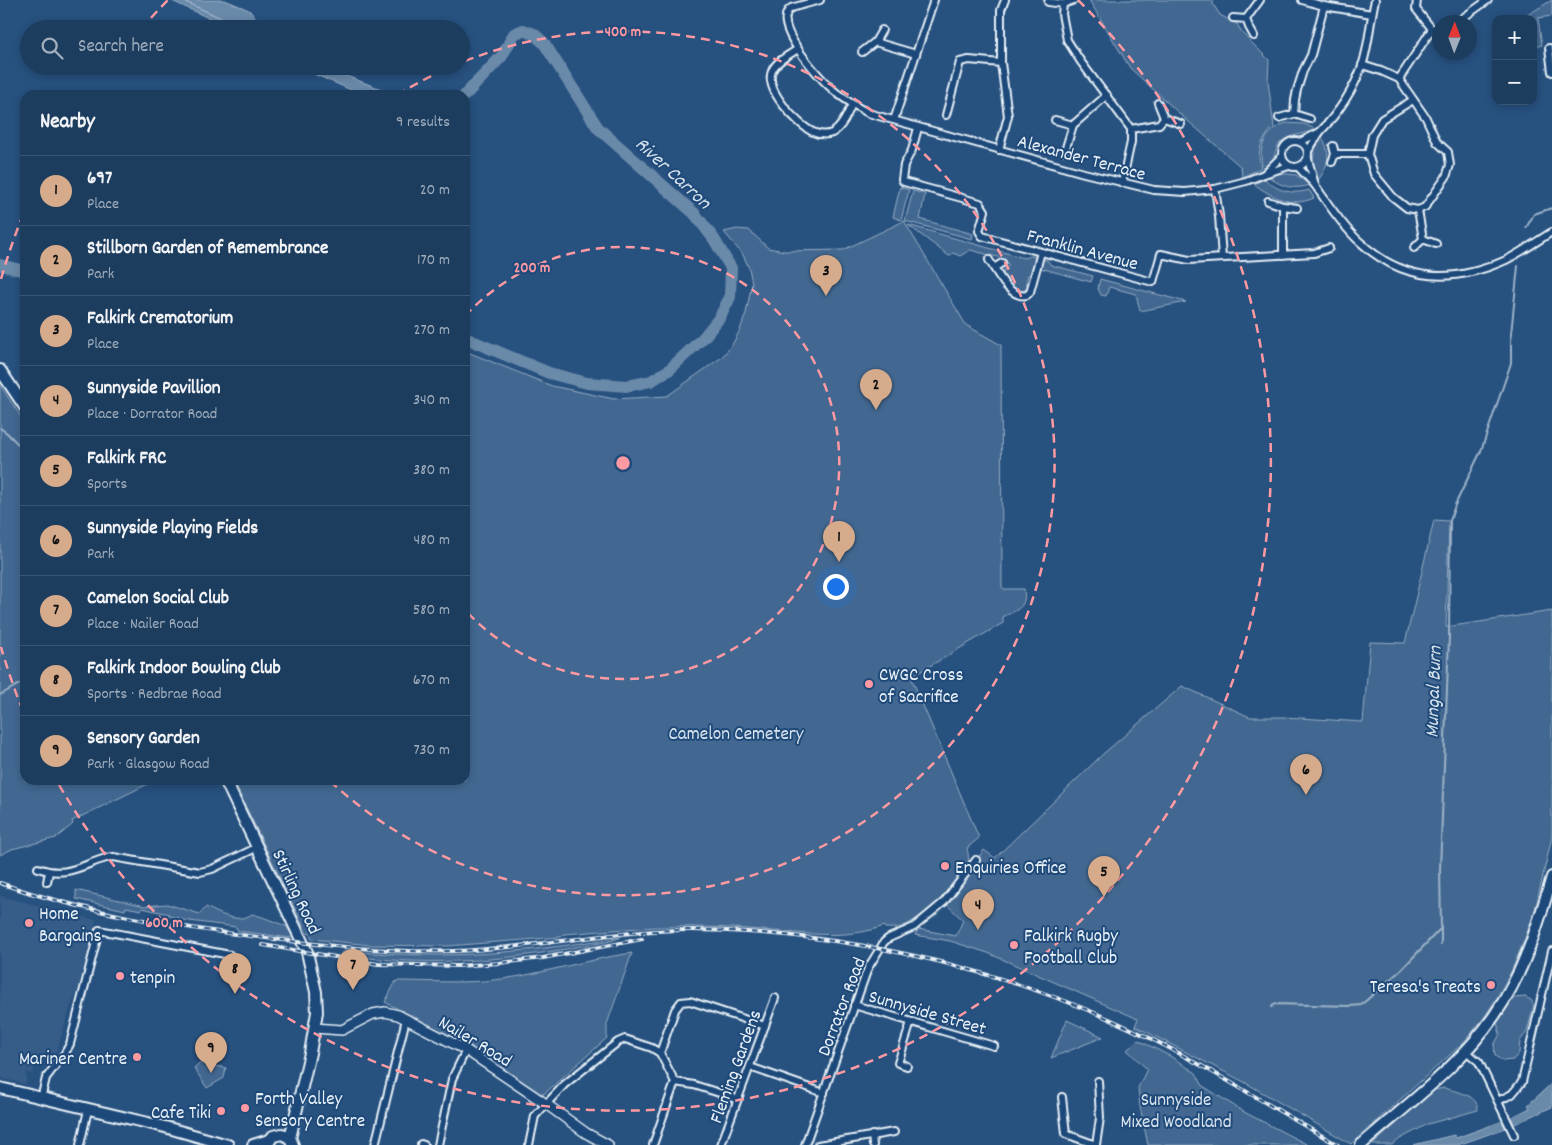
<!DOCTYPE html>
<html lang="en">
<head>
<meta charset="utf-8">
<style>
	body { margin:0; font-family:Dekko,sans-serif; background:#254465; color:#f1f3f6 }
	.controls { position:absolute; right:15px; top:15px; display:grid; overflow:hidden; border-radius:10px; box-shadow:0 2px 8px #0003 }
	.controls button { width:45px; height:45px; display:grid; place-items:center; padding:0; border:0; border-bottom:1px solid #3b5674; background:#1d3d5f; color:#f1f3f6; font:25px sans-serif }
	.compass { position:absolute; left:1432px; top:15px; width:45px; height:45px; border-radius:50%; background:#1d3d5f; box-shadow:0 2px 8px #0003; rotate:1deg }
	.you { position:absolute; left:835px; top:586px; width:18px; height:18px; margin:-12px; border:4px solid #fff; border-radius:50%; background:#1a73e8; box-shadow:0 0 0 8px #1a73e833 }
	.badge { display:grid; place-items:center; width:32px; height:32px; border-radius:50%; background:#d6ab8b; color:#111; font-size:16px; font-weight:700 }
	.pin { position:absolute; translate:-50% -41px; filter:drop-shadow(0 1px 2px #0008) }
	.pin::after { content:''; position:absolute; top:26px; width:18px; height:15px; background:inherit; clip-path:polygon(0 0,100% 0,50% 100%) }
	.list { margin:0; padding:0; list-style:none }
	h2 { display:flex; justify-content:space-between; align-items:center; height:65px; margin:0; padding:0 20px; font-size:21px }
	h2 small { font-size:16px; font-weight:400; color:#a0aebd }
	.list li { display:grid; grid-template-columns:32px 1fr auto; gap:15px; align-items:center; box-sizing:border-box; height:70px; padding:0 20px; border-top:1px solid #3b5674 }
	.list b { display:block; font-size:19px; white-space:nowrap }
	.list p { margin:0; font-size:16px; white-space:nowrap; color:#a0aebd }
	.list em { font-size:16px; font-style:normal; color:#a0aebd }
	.icon { flex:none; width:28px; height:28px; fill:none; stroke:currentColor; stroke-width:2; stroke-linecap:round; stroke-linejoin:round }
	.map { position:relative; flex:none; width:1552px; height:1145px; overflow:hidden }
	.search { position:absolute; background:#1d3d5f; box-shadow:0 2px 8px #0003; left:20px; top:20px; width:450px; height:55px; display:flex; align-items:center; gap:12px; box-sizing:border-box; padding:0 18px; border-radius:28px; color:#a0aebd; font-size:19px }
	.panel { position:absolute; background:#1d3d5f; box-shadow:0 2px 8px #0003; left:20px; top:90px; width:450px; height:695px; border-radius:15px }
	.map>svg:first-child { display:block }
	.built { fill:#355d88 }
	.green { fill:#436891; stroke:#96acc4 }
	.water { fill:#6b8aaa; stroke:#9db3c9 }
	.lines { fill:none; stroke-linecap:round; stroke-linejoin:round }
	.shore { stroke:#b6c8d9; stroke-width:1 }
	.stream { stroke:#9db3c9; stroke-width:2 }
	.canal { stroke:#6b8aaa; stroke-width:8 }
	.river { stroke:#6b8aaa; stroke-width:12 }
	.street-casing { stroke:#e8f1f8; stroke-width:10 }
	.secondary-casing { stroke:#e8f1f8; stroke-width:12 }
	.primary-casing { stroke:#e8f1f8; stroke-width:14 }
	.street { stroke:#1f4a7a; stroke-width:6 }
	.secondary { stroke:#1f4a7a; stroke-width:9 }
	.primary { stroke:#1f4a7a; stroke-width:10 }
	.rail-casing { stroke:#e8f1f8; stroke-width:4 }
	.rail { stroke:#1f4a7a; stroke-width:2; stroke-dasharray:5.5; stroke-linecap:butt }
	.ring { fill:none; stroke:#ff9aa2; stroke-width:2.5; stroke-dasharray:9 6 }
	.poi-dot { fill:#ff9aa2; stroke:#1f4a7a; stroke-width:2 }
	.labels { text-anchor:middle; stroke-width:4; stroke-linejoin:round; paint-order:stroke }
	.street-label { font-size:19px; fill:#e8f1f8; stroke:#1f4a7a }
	.poi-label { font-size:19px; fill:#e8f1f8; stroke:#1f4a7a; text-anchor:start }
	.park-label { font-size:19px; fill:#d8e3ee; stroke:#1f4a7a }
	.water-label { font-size:20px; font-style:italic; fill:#d5e2ec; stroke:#1f4a7a }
	.centre { fill:#ff9aa2; stroke:#1f4a7a; stroke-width:2.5 }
	.ring-label { font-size:15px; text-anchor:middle; font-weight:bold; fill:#ff9aa2; stroke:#1f4a7a; stroke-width:4; stroke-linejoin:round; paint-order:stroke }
</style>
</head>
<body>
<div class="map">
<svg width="1552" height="1145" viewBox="0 0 1552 1145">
	<rect width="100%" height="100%" fill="#27517f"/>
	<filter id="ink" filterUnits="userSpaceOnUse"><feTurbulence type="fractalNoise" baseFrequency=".02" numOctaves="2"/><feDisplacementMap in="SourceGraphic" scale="10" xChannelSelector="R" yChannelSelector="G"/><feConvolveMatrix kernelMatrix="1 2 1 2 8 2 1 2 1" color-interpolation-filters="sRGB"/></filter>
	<g filter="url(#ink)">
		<path class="built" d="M0,896L96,920L78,990L69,1011L57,1050L47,1062L36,1060L33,1074L26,1072V1084L0,1078Z"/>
		<g class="green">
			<path d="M1089,0H1213V4L1220,15L1237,24L1243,34L1269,60L1268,81L1274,127C1262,138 1256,152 1261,168L1242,177L1241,167L1181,115L1130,68Z"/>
			<path d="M1552,0V16L1538,18L1542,45L1536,47L1533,39V19H1525L1524,17Z"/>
			<path d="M1286,123L1304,124L1315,129C1305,135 1289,134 1281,142C1272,151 1279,158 1263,168C1257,148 1266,130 1286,123Z"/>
			<path d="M1322,137C1331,152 1329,167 1318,180C1310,163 1312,152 1322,137Z"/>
			<path d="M1279,173L1296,175L1310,185C1295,190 1281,187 1269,177Z"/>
			<path d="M1265,179C1277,191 1292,195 1309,190L1314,198C1292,208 1272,197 1254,184Z"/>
			<path d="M900,187L909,190L901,220L893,217Z"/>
			<path d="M913,191L925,194L920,219L973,234L972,239L905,221Z"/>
			<path d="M904,221L966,325L1001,345L1002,587L1004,589H1024C1027,608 1018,609 1003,617V623L911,677L979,838L967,848C968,854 970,861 967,867C960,885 919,921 901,927C896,929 890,928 885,928L884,926C849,939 811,934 774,931C749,929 723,927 698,927C653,925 608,931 564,934L561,937L448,946L371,945L312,939L310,933L307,934L233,780H465V351L552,386L614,399L667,396L722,357L732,345L740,330L746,313L752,283L749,268L743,255L724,232L737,229L749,230L768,248L784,251L843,250Z"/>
			<path d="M908,225L1024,258L1031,256L1036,257L1032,273L1028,275L1026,282L1028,287L1022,292L1010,285L1003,275L1004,269L1009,266L1005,259L970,250L960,256L953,253L949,256Z"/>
			<path d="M1042,259L1047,260L1051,265L1093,276L1091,282L1040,268Z"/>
			<path d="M1100,279L1186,302L1140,311L1136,294L1109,287L1106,296L1101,295L1098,289Z"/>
			<path d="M0,385L25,423V780H156L72,821L73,824L56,838L12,849L0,855Z"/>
			<path d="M1434,520L1449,521L1446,627L1552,611V837L1535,910L1524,941L1511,972L1495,1001L1483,1019L1463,1043L1351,1144L1246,1083L1135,1026L1138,1019L988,953L950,941L915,935L918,929L956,936L963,920L944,902L984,850L995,858L1103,754L1182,686L1250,717H1284L1363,722L1370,642L1405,643Z"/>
			<path d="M76,890L145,906L167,904L200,914L206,907C220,914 238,924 252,914C265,917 274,922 286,926L292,935L291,938L238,931L236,927L182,920L180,918L169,916V914L142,908L141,910L126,907L125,910L76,899Z"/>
			<path d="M621,937C609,943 591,944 577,947C499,962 418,967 340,954L345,951C398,955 451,957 504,952C544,949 583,943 621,937Z"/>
			<path d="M632,953L607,1024V1038L544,1094L537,1093L468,1047L385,1002L396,981C425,981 455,983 484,981C534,977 582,960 632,953Z"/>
			<path d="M1525,997L1531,1000L1534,1005L1527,1032L1520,1041L1519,1053L1513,1060L1503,1061L1495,1056L1494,1045L1500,1034L1497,1023L1514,998Z"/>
			<path d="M1067,1020L1103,1037L1051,1058Z"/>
			<path d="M1138,1040L1170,1056L1196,1073L1203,1086L1244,1112L1308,1145H1148L1140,1107L1138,1088L1147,1069L1127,1050Z"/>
			<path d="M199,1063L226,1068L224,1078L207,1088L194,1068Z"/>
			<path d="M1444,1088C1456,1092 1478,1094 1478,1110L1428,1124L1400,1139L1392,1145H1372L1435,1090Z"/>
		</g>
		<g class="water">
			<path d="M170,0H225L249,10L266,29H232Z"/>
			<path d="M295,66H320L381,89V95H363Z"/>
			<path d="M1552,1083V1107L1515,1124L1512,1117L1530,1108L1528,1105Z"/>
			<path d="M1503,1121L1506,1128L1458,1145H1413L1454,1135L1456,1138Z"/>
		</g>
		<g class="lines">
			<path class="shore" d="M181,0L230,22L232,25L233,29"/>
			<g class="stream">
				<path d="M1526,228L1534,214L1552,208"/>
				<path d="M0,428L7,433L25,451"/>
				<path d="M0,695L25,681"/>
				<path d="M1441,929V944"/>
				<path d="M1272,1007L1274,1004L1350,1006L1361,1005L1401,970L1441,928L1440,869L1449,637L1450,521L1455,505L1481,451L1511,363V334L1518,266"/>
			</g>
			<path class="canal" d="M1494,1128L1523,1116"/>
			<g class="river">
				<path d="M465,95L502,56L514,34L523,30L534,34L544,43L598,128L695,214L714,239L731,268L730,297L720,317L704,337L669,370L651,381L627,386L587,383L549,373L465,338"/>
				<path d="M0,265L25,271"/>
			</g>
			<g class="street-casing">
				<g id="street">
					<path d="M820,0L791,8C770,23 817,75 830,87C841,98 854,105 868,113L1084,173L1154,190L1185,192L1215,189L1246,181L1264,174"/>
					<path d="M1302,0L1324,6L1372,14"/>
					<path d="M1417,0L1416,9L1432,29"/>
					<path d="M1048,2L1063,4L1062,14L1067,40L1081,62L1131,129V142L1122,183"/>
					<path d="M1063,4L1074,0"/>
					<path d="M1233,18L1246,19"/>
					<path d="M1457,22L1488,0"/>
					<path d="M1254,36L1249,27L1246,19L1260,0"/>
					<path d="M875,42L916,54"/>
					<path d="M1549,48L1552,72"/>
					<path d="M798,49C789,55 776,61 772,71C764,90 798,125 813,132C819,135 827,135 832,133C842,128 848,113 852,104"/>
					<path d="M862,52L875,42L882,30"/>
					<path d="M1362,65L1381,71L1399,79L1426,118L1437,142L1448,152L1450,165L1446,177L1425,207L1418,210"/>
					<path d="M1399,79L1432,29H1440"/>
					<path d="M1413,100L1382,119L1372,135L1368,154L1374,174L1393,197L1407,208L1418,210"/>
					<path d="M1294,114L1310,119"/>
					<path d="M946,115L960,62L969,60L1001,63"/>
					<path d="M1164,118L1181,124"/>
					<path d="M1279,118L1294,114L1295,100L1297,90L1303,71L1311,55L1324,6"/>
					<path d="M894,120L934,0"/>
					<path d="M1055,120L1073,125"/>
					<path d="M918,128L912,150L904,165L902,180L904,182L980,203L985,211L979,231L982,236L1153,282L1161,254L1189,260L1314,253L1329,248"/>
					<path d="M1131,129L1159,124L1164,118L1158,103"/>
					<path d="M1320,132C1338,113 1353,91 1362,66C1369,46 1370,21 1375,0"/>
					<circle cx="1295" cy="154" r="13"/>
					<path d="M1300,142L1320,132L1308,151"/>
					<path d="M999,150L1008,116L1001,63V10L1005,0"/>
					<path d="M1065,151L1073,125L1107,95"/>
					<path d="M1335,154H1368"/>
					<path d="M1282,156L1264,174L1289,166"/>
					<path d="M1332,162L1335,154L1333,146"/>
					<path d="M1298,167L1315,185L1308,159"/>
					<path d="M1315,185C1327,203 1344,228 1360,242C1404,283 1453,284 1506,260C1522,252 1537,241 1552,232"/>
					<path d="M1215,189L1219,216L1222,258"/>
					<path d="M1268,201L1283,206L1297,208"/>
					<path d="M1423,239L1436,244"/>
					<path d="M1414,248L1423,239L1418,210"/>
					<path d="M1283,255V206"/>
					<path d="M989,260C997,272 1009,299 1027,295L1030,292L1041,252"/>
					<path d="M994,268L1002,263"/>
					<path d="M38,868C67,878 79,866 106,858L113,857L200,872L212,869L258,847"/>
					<path d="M47,882L49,872"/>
					<path d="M854,1005L994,1046"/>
					<path d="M1466,1051L1479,1062L1514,1135"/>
					<path d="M907,1066L898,1063L911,1022"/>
					<path d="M750,1067L824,1093"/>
					<path d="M1062,1097L1066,1134L1096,1145"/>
					<path d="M41,1099L46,1078L65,1053L70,1044L99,930L230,955"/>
					<path d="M737,1100L729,1096L694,1085L675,1082L660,1053L675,1010L681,1002L690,1001L765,1026"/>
					<path d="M1498,1101L1512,1094L1522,1082L1552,951"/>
					<path d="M872,1135L873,1145"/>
					<path d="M421,1144L424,1145"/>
					<path d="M80,1145L88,1110"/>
					<path d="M375,1145L406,1019"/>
					<path d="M438,1145L452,1079L466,1050"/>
					<path d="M529,1145L535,1116L565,1084L618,1042L625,1039L652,1048L660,1053"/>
					<path d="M653,1145L675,1082"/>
					<path d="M721,1145L775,998"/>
					<path d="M805,1145L868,968L884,942L889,938L914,927L944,902L976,860"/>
					<path d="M818,1145L894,1132"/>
					<path d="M1096,1145L1100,1118L1098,1081"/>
				</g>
			</g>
			<g class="secondary-casing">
				<path id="secondary" d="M314,1028L342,1030L373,1014L385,1012L398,1015L466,1050L546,1104L586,1133L608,1145"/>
			</g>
			<g class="primary-casing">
				<g id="primary">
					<path d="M0,370L25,407"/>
					<path d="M225,780L307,952L316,992L317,1012L310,1053L290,1138"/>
					<path d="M0,1088L165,1127L228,1145"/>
					<path d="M253,1145L269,1140"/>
					<path d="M267,1145L273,1136L282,1134L290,1138L293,1145"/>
					<path d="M1361,1145C1406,1105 1459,1067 1494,1016C1523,975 1538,925 1552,877"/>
				</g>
			</g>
			<use href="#street" class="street"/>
			<use href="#secondary" class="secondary"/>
			<use href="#primary" class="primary"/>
			<g class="rail-casing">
				<g id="rail">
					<path d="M0,883C86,913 176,927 266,938C329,946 391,953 454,951C522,949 589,935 656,931C686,929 717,930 747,932C892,941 1046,982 1175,1051C1230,1081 1284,1114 1338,1145"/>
					<path d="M263,945L378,964L458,966L499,963L543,958L642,939"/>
				</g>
			</g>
			<use href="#rail" class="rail"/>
		</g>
	</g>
	<g class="ring">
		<path d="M465 316A216 216 0 1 1 465 610"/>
		<path d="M397 95A432 432 0 0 1 451 67M465 61A432 432 0 1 1 331 782"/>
		<path d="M23 711A649 649 0 0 1 1 647M1 279A649 649 0 0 1 23 215M141 29A649 649 0 0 1 168 0M1078 0A649 649 0 1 1 58 783"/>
	</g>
	<g class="poi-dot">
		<circle cx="869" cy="684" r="5"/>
		<circle cx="945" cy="866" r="5"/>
		<circle cx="29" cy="923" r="5"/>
		<circle cx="1014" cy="945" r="5"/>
		<circle cx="120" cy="976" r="5"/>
		<circle cx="1491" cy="985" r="5"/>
		<circle cx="137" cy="1057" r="5"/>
		<circle cx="245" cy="1108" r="5"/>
		<circle cx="221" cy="1111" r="5"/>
	</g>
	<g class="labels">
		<g class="street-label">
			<text transform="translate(1082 156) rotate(15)" y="7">Alexander Terrace</text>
			<text transform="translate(1083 248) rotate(15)" y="7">Franklin Avenue</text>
			<text transform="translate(298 891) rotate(65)" y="7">Stirling Road</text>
			<text transform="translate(840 1006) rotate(-69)" y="7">Dorrator Road</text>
			<text transform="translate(928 1011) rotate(16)" y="7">Sunnyside Street</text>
			<text transform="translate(476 1040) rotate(31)" y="7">Nailer Road</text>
			<text transform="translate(734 1066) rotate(-70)" y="7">Fleming Gardens</text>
		</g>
		<g class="poi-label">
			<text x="879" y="680">CWGC Cross<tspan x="879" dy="22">of Sacrifice</tspan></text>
			<text x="955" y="873">Enquiries Office</text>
			<text x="39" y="919">Home<tspan x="39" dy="22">Bargains</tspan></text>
			<text x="1024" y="941">Falkirk Rugby<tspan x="1024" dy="22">Football Club</tspan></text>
			<text x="130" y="983">tenpin</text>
			<text x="1481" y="992" text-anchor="end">Teresa's Treats</text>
			<text x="127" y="1064" text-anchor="end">Mariner Centre</text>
			<text x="255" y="1104">Forth Valley<tspan x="255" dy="22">Sensory Centre</tspan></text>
			<text x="211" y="1118" text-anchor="end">Cafe Tiki</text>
		</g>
		<g class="park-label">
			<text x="736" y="739">Camelon Cemetery</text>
			<text x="1176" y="1105">Sunnyside<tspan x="1176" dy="22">Mixed Woodland</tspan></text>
		</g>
		<g class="water-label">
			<text transform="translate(674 172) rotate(43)" y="7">River Carron</text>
			<text transform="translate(1432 692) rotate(-88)" y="7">Mungal Burn</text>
		</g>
	</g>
	<circle cx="623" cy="463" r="8" class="centre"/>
	<g class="ring-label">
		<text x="623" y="36">400 m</text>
		<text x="532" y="272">200 m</text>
		<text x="164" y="927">600 m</text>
	</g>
</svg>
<div class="controls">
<button>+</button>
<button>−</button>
</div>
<svg class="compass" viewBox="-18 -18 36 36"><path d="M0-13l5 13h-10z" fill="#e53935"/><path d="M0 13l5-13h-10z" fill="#a0aebd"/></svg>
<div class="you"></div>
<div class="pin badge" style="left:839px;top:562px">1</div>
<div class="pin badge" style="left:876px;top:410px">2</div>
<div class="pin badge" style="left:826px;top:296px">3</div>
<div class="pin badge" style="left:978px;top:930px">4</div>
<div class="pin badge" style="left:1104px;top:897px">5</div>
<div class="pin badge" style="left:1306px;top:795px">6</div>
<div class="pin badge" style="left:353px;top:990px">7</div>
<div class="pin badge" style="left:235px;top:994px">8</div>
<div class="pin badge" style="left:211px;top:1073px">9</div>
<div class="search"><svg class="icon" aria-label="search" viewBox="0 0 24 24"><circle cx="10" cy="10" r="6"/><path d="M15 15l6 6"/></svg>Search here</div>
<section class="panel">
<h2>Nearby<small>9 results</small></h2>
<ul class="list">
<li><span class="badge">1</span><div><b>697</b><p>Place</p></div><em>20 m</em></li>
<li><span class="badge">2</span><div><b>Stillborn Garden of Remembrance</b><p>Park</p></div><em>170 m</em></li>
<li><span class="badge">3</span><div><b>Falkirk Crematorium</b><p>Place</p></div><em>270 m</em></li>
<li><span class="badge">4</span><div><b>Sunnyside Pavillion</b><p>Place · Dorrator Road</p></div><em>340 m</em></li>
<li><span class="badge">5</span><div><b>Falkirk FRC</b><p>Sports</p></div><em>380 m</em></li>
<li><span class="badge">6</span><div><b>Sunnyside Playing Fields</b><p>Park</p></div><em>480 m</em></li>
<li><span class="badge">7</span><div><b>Camelon Social Club</b><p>Place · Nailer Road</p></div><em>580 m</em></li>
<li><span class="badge">8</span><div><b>Falkirk Indoor Bowling Club</b><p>Sports · Redbrae Road</p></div><em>670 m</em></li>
<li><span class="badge">9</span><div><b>Sensory Garden</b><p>Park · Glasgow Road</p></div><em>730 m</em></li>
</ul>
</section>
</div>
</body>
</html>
